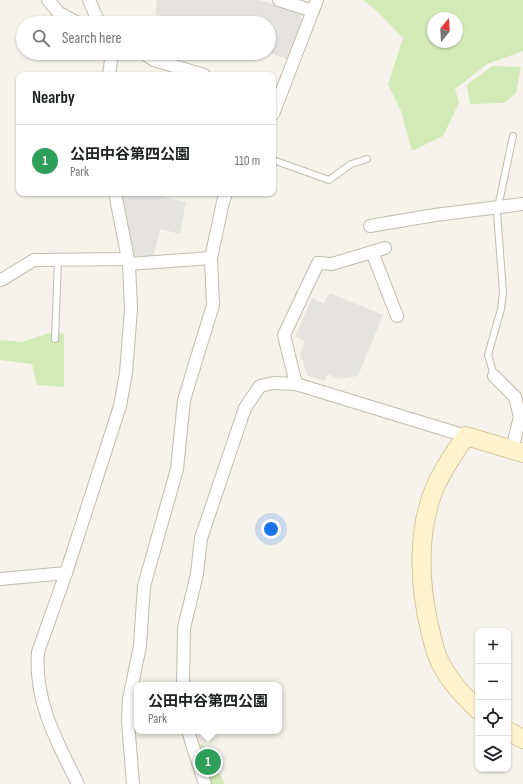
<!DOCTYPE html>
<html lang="en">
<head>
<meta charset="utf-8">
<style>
	body { margin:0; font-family:"Sofia Sans Condensed","Noto Sans JP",sans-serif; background:#f6f6f6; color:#202124 }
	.controls { position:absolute; right:12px; bottom:12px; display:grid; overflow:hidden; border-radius:8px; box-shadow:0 1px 3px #0004 }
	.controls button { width:36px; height:36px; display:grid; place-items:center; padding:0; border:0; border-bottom:1px solid #e0e0e0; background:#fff; color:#202124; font:20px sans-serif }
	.compass { position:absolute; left:427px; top:12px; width:36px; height:36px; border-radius:50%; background:#fff; box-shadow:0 1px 3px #0004; rotate:18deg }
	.you { position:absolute; left:271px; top:529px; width:14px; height:14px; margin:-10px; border:3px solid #fff; border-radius:50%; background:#1a73e8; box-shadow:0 0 0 6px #1a73e833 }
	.badge { display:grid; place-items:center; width:26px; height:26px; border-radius:50%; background:#fc3f1d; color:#fff; font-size:13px; font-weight:700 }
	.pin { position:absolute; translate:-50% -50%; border:2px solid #fff; box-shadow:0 1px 4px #0006 }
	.popup { position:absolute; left:134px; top:682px; width:148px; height:52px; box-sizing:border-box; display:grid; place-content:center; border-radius:8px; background:#fff; filter:drop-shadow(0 1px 3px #0005); font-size:13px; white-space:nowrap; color:#757577 }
	.popup b { font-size:15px; color:#202124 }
	.popup::after { content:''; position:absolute; left:50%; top:100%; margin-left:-8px; border:8px solid transparent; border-top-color:#fff }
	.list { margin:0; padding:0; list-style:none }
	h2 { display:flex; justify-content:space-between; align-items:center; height:52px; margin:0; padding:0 16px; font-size:17px }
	h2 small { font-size:13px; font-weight:400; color:#757577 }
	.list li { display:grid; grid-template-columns:26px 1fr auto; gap:12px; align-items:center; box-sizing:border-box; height:72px; padding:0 16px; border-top:1px solid #e0e0e0 }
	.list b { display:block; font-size:15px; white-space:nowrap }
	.list p { margin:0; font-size:13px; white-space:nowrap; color:#757577 }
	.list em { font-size:13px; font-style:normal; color:#757577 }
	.icon { flex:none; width:22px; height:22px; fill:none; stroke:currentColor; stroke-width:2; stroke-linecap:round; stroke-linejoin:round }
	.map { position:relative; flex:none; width:523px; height:784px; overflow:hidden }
	.search { position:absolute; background:#fff; box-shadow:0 1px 3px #0004; left:16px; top:16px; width:260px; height:44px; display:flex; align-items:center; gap:10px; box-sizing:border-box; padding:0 14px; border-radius:22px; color:#757577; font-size:15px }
	.panel { position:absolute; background:#fff; box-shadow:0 1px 3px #0004; left:16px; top:72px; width:260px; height:124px; border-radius:8px }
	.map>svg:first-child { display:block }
	.green { fill:#d2eab5; fill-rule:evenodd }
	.parking { fill:#e5e3e0 }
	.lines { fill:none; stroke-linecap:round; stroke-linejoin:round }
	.lane-casing { stroke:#c2bbae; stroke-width:8 }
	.street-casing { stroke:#c2bbae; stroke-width:14 }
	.secondary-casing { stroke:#d6c79b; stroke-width:20 }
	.lane { stroke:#fff; stroke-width:6 }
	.street { stroke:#fff; stroke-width:12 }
	.secondary { stroke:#fff3cd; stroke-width:18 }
</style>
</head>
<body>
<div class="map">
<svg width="523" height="784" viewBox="0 0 523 784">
	<rect width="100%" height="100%" fill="#f6f3ec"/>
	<g class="green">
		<path d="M363,0H523V51L487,64L455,89L459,103L443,136L412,151L401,111L388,84L403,38L377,11ZM433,18H457V42H433Z"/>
		<path d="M492,66L521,67L516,93L504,103L470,104L467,85Z"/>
		<path d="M55,331L64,334V387L37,385L32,364L0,360V340L22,342Z"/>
		<path d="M202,743L211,756L225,784H209L198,748Z"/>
	</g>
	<g class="parking">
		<path d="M157,0H259L299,12L302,21L287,59L269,53V23H180L155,14Z"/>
		<path d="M122,193H148L186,202L180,234L160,229L154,256L134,257Z"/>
		<path d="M330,293L383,315L358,376L337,379L328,374L325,381L308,376L300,354L305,341L295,337L312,298L323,303Z"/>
	</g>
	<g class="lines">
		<g class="lane-casing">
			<g id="lane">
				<path d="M273,160L329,180L351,164L367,159"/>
				<path d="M55,339L58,260"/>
				<path d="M494,376L488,355L501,309L503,293L497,212L513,136"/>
			</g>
		</g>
		<g class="street-casing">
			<g id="street">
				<path d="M48,0L59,13L78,23"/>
				<path d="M89,0L99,23"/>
				<path d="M279,0L313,11"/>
				<path d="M143,53L154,60L204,75"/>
				<path d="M109,75L112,53"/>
				<path d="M273,114L317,0"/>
				<path d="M370,226L435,215L523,204"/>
				<path d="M372,252L397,316"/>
				<path d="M129,264L211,258"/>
				<path d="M0,280L3,279L34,260L128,259"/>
				<path d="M494,376L515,397L520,417L512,449"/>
				<path d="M296,384L284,335L318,263L332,264L385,248"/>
				<path d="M0,579L66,573"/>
				<path d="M183,685L184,628L197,574L201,538L245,408L260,386L273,383L296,384L466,436"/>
				<path d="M188,731L205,784"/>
				<path d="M78,784C57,742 34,701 38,652L66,573L120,406L126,373L131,309L129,264L115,193"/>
				<path d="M133,784L128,722L129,699L140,646L144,586L177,469L184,400L213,305L211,258L223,202L226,193"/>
			</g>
		</g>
		<g class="secondary-casing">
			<g id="secondary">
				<path d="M478,710C463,695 448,680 439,660C435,652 433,642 431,634C419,587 416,530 436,485C444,467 455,452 466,436L523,453"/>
				<path d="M508,731L523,739"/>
			</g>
		</g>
		<use href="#lane" class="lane"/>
		<use href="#street" class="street"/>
		<use href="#secondary" class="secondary"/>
	</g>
</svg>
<div class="controls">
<button>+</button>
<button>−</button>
<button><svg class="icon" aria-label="locate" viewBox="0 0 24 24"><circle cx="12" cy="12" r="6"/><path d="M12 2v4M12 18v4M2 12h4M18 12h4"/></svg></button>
<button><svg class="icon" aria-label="layers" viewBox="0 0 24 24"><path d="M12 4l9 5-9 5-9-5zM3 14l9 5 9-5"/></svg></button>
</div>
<svg class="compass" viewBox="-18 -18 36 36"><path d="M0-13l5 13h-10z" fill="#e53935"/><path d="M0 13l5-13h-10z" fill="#757577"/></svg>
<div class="you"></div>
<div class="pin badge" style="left:208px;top:762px;background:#2e9e5b">1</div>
<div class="popup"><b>公田中谷第四公園</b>Park</div>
<div class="search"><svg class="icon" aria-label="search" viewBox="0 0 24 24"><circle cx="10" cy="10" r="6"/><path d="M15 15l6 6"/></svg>Search here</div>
<section class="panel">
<h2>Nearby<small></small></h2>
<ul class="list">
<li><span class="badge" style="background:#2e9e5b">1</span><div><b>公田中谷第四公園</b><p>Park</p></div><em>110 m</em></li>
</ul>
</section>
</div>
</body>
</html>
